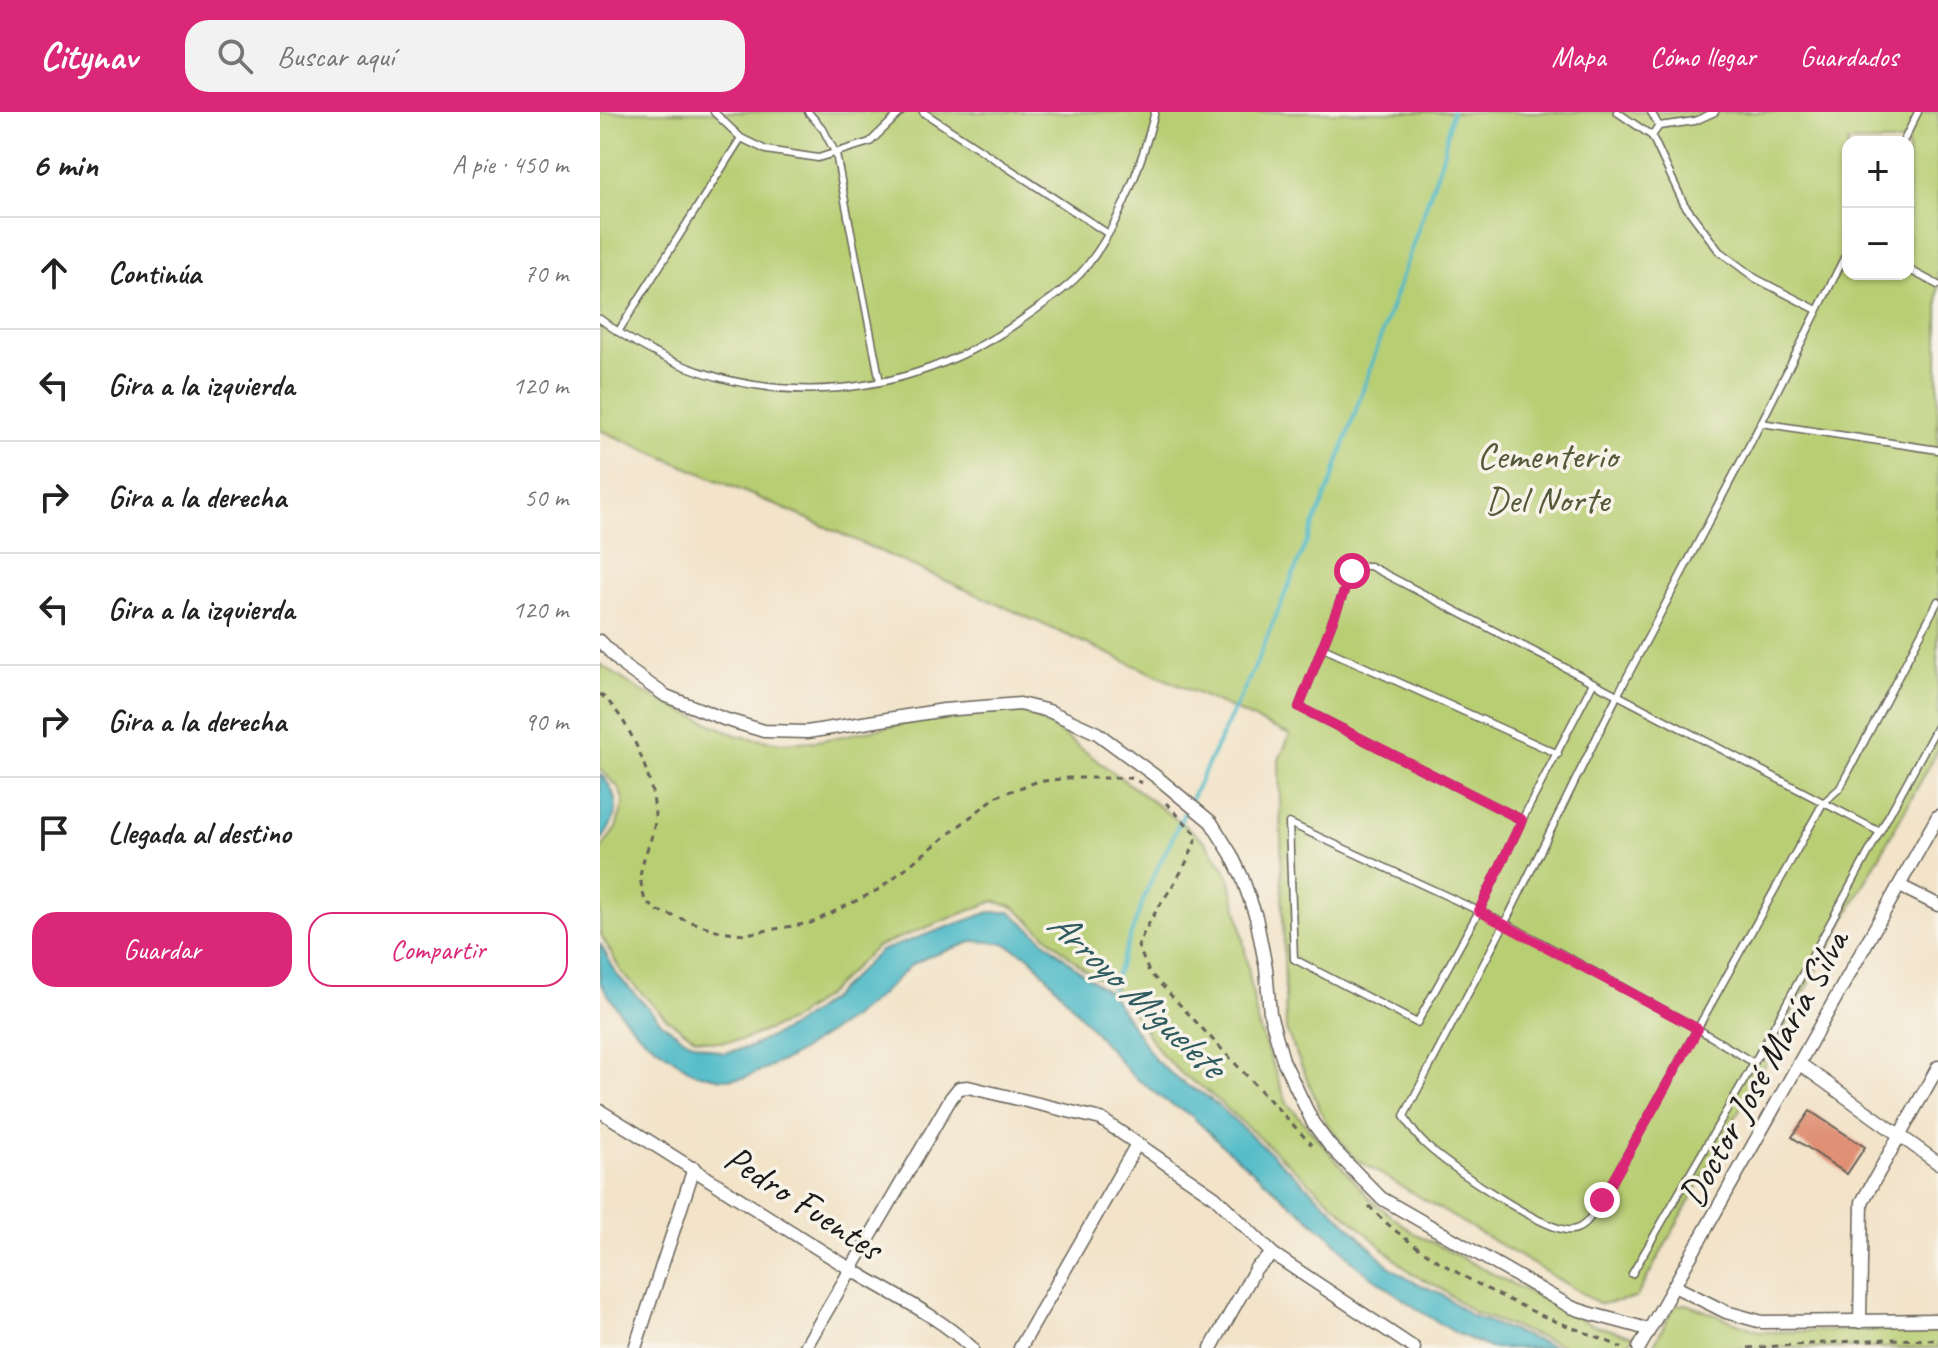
<!DOCTYPE html>
<html lang="es">
<head>
<meta charset="utf-8">
<style>
	body { margin:0; font-family:Caveat,sans-serif; background:#f2f2f2; color:#222 }
	.controls { position:absolute; right:24px; top:24px; display:grid; overflow:hidden; border-radius:16px; box-shadow:0 2px 6px #0004 }
	.controls button { width:72px; height:72px; display:grid; place-items:center; padding:0; border:0; border-bottom:2px solid #e0e0e0; background:#fff; color:#222; font:40px sans-serif }
	.stop { position:absolute; width:24px; height:24px; margin:-18px; border:6px solid #db2777; border-radius:50%; background:#fff }
	.stop.end { background:#db2777; border-color:#fff; box-shadow:0 2px 8px #0008 }
	.list { margin:0; padding:0; list-style:none }
	h2 { display:flex; justify-content:space-between; align-items:center; height:104px; margin:0; padding:0 32px; font-size:34px }
	h2 small { font-size:26px; font-weight:400; color:#767676 }
	.list li { display:grid; grid-template-columns:52px 1fr auto; gap:24px; align-items:center; box-sizing:border-box; height:112px; padding:0 32px; border-top:2px solid #e0e0e0 }
	.list b { display:block; font-size:30px; white-space:nowrap }
	.list em { font-size:26px; font-style:normal; color:#767676 }
	.actions { display:flex; gap:16px; padding:24px 32px }
	.actions a { flex:1; padding:18px 0; border:2px solid #db2777; border-radius:24px; text-align:center; font-size:28px; color:#db2777 }
	.actions .main { background:#db2777; color:#fff }
	.icon { flex:none; width:44px; height:44px; fill:none; stroke:currentColor; stroke-width:2; stroke-linecap:round; stroke-linejoin:round }
	.map { position:relative; flex:none; width:1338px; height:1236px; overflow:hidden }
	header { display:flex; align-items:center; gap:48px; box-sizing:border-box; height:112px; padding:0 40px; background:#db2777; color:#fff }
	header strong { font-size:38px }
	nav { display:flex; gap:44px; margin-inline-start:auto; font-size:28px }
	.search { width:560px; height:72px; background:#f2f2f2; display:flex; align-items:center; gap:20px; box-sizing:border-box; padding:0 28px; border-radius:24px; color:#767676; font-size:30px }
	main { display:flex }
	aside { flex:1; background:#fff }
	.map>svg:first-child { display:block }
	.green { fill:#b8ce73; stroke:#6a7548; stroke-width:2; fill-rule:evenodd }
	.water { fill:#4dbac7; stroke:#346b72; stroke-width:2 }
	.lines { fill:none; stroke-linecap:round; stroke-linejoin:round }
	.stream { stroke:#4dbac7; stroke-width:4 }
	.building { fill:#df9075 }
	.service-casing { stroke:#676259; stroke-width:9 }
	.minor-casing { stroke:#676259; stroke-width:15 }
	.path { stroke:#676259; stroke-width:3; stroke-dasharray:6 6; stroke-linecap:butt }
	.service { stroke:#fff; stroke-width:6 }
	.minor { stroke:#fff; stroke-width:12 }
	.route { stroke:#db2777; stroke-width:10 }
	.labels { text-anchor:middle; stroke-width:7; stroke-linejoin:round; paint-order:stroke }
	.park-label { font-size:38px; fill:#535a3a; stroke:#f7f3e8 }
	.street-label { font-size:38px; fill:#1c1c1c; stroke:#f7f3e8 }
	.water-label { font-size:40px; font-style:italic; fill:#305b60; stroke:#f7f3e8 }
</style>
</head>
<body>
<header>
<strong>Citynav</strong>
<div class="search"><svg class="icon" aria-label="search" viewBox="0 0 24 24"><circle cx="10" cy="10" r="6"/><path d="M15 15l6 6"/></svg>Buscar aquí</div>
<nav><a>Mapa</a><a>Cómo llegar</a><a>Guardados</a></nav>
</header>
<main>
<aside>
<h2>6 min<small>A pie · 450 m</small></h2>
<ul class="list">
<li><svg class="icon" aria-label="ahead" viewBox="0 0 24 24"><path d="M12 20V5M6 11l6-6 6 6"/></svg><div><b>Continúa</b></div><em>70 m</em></li>
<li><svg class="icon" aria-label="left" viewBox="0 0 24 24"><path d="M17 20v-9H6M10 6l-5 5 5 5"/></svg><div><b>Gira a la izquierda</b></div><em>120 m</em></li>
<li><svg class="icon" aria-label="right" viewBox="0 0 24 24"><path d="M7 20v-9h11M14 6l5 5-5 5"/></svg><div><b>Gira a la derecha</b></div><em>50 m</em></li>
<li><svg class="icon" aria-label="left" viewBox="0 0 24 24"><path d="M17 20v-9H6M10 6l-5 5 5 5"/></svg><div><b>Gira a la izquierda</b></div><em>120 m</em></li>
<li><svg class="icon" aria-label="right" viewBox="0 0 24 24"><path d="M7 20v-9h11M14 6l5 5-5 5"/></svg><div><b>Gira a la derecha</b></div><em>90 m</em></li>
<li><svg class="icon" aria-label="arrive" viewBox="0 0 24 24"><path d="M6 21V4h12l-3 4 3 4H6"/></svg><div><b>Llegada al destino</b></div></li>
</ul>
<div class="actions"><a class="main">Guardar</a><a>Compartir</a></div>
</aside>
<div class="map">
<svg width="1338" height="1236" viewBox="0 0 1338 1236">
	<rect width="100%" height="100%" fill="#f7f3e8"/>
	<filter id="ink" filterUnits="userSpaceOnUse"><feTurbulence type="fractalNoise" baseFrequency=".0125" numOctaves="2"/><feDisplacementMap in="SourceGraphic" scale="16" xChannelSelector="R" yChannelSelector="G"/><feConvolveMatrix kernelMatrix="1 2 1 2 8 2 1 2 1" color-interpolation-filters="sRGB"/></filter>
	<filter id="wash" filterUnits="userSpaceOnUse"><feTurbulence type="fractalNoise" baseFrequency=".006" numOctaves="4" result="noise"/><feDisplacementMap in="SourceGraphic" scale="32" xChannelSelector="R" yChannelSelector="G"/><feGaussianBlur stdDeviation="1.8" result="paint"/><feColorMatrix in="noise" values="0 0 0 0 0 0 0 0 0 0 0 0 0 0 0 0 0 1.4 0 .05"/><feComposite in="paint" operator="in"/></filter>
	<g filter="url(#wash)">
		<rect width="100%" height="100%" fill="#f2e3c9"/>
		<g class="green">
			<path d="M0,0H1338V638L1036,1186L1000,1192L754,1046L725,1009L686,918L679,648L690,623L208,407L0,318ZM1248,30H1308V162H1248Z"/>
			<path d="M0,552L42,580L138,624L181,631L217,629L402,592L432,603L455,617L604,728L628,762L639,804L658,913L687,991L770,1087L812,1120L990,1212L1034,1224L1026,1236H969L873,1200L839,1175L812,1162L606,978L583,963L562,943L518,879L485,858L414,795L394,789L276,835L225,884L190,909L142,928L115,930L95,926L67,907L22,861L0,821V739L16,716L24,690L19,676L0,657Z"/>
			<path d="M1087,1192L1161,1220L1338,1217V1236H1052L1075,1193Z"/>
		</g>
		<g class="water">
			<path d="M0,662C23,686 19,705 0,730Z"/>
			<path d="M390,800H411L481,860L510,881L556,949L584,972L605,983L622,997L734,1099L789,1154L810,1168L840,1181L870,1203L957,1236H890L856,1221L820,1199L757,1154L732,1126L622,1033L592,1004L564,988L531,962L430,845L404,831L375,829L325,846L311,853L278,885L250,907L191,945L144,966L122,967L94,961L42,925L21,902L0,870V831L16,862L63,912L88,929L123,941L150,935L195,913L230,887L280,839Z"/>
		</g>
		<g class="lines">
			<path class="stream" d="M509,883L547,778L654,557L731,371L842,47L852,0"/>
		</g>
		<g id="blocks">
			<path class="building" d="M1210,999L1265,1035L1247,1062L1192,1025Z"/>
		</g>
	</g>
	<g filter="url(#ink)">
		<use href="#blocks" fill-opacity="0" stroke="#676259" stroke-width="2"/>
		<g class="lines">
			<g class="service-casing">
				<g id="service">
					<path d="M114,0L141,26L166,38L218,46L270,30L301,0"/>
					<path d="M208,0L223,17L236,42L280,270"/>
					<path d="M323,0L507,121"/>
					<path d="M1017,0L1052,24L1084,92L1119,139L1155,166L1217,198"/>
					<path d="M1051,0L1059,14"/>
					<path d="M1052,24L1059,14L1095,9L1115,0"/>
					<path d="M1303,30L1318,0"/>
					<path d="M1248,138L1161,311L1017,584L905,811L804,1004C810,1015 817,1025 827,1034C850,1055 937,1114 966,1118C984,1121 993,1101 1002,1088L1223,691L1240,676L1338,489"/>
					<path d="M1308,157L1338,173"/>
					<path d="M0,207C127,302 292,299 420,209C442,193 469,176 486,155C521,111 541,53 555,0"/>
					<path d="M18,220L141,26"/>
					<path d="M1161,311L1338,338"/>
					<path d="M723,536L958,642"/>
					<path d="M993,571L922,708L879,799L817,911L694,847L689,711L879,799L905,811L1098,917L1154,951"/>
					<path d="M922,708L699,595L752,459L759,454H770L1278,719"/>
					<path d="M1032,1162L1154,951L1338,613"/>
				</g>
			</g>
			<g class="minor-casing">
				<g id="minor">
					<path d="M0,529L25,555L66,584L124,607L164,619L207,620L344,598L420,592L449,599L497,621L558,666L611,710L631,742L642,765L656,805L666,856L670,902L683,948L713,1011L730,1034L781,1086L971,1195C997,1205 1023,1209 1049,1218"/>
					<path d="M1300,774L1338,793"/>
					<path d="M1200,952L1338,1051"/>
					<path d="M0,999C84,1050 165,1104 249,1156C291,1182 336,1202 372,1236"/>
					<path d="M1074,1174L1126,1200L1162,1210L1338,1208"/>
					<path d="M1260,1210L1262,1090L1338,955"/>
					<path d="M35,1236L94,1056"/>
					<path d="M205,1236L351,986L359,976L368,975L501,1007L615,1085L673,1142L814,1236"/>
					<path d="M420,1236L537,1032"/>
					<path d="M611,1236L656,1156L673,1142"/>
					<path d="M1039,1236L1338,704"/>
				</g>
			</g>
			<g class="path">
				<path d="M0,582C29,604 55,669 55,705C55,724 44,740 41,759C39,768 43,780 45,789L58,799L119,819L145,822L211,811L278,778L397,684L436,670L468,666H530L542,671"/>
				<path d="M566,691L597,723C586,764 553,795 538,834L549,860L712,1033"/>
				<path d="M769,1094C809,1137 876,1173 930,1198C960,1213 992,1221 1022,1236"/>
				<path d="M1148,1236L1286,1227L1338,1228"/>
			</g>
			<use href="#service" class="service"/>
			<use href="#minor" class="minor"/>
		</g>
	</g>
	<g class="lines" filter="url(#ink)">
		<path class="route" d="M752,459L699,595L922,708L879,799L1098,917L1002,1088"/>
	</g>
	<g class="labels">
		<g class="park-label">
			<text x="947" y="356">Cementerio<tspan x="947" dy="44">Del Norte</tspan></text>
		</g>
		<g class="street-label">
			<text transform="translate(1163 956) rotate(-61)" y="13">Doctor José María Silva</text>
			<text transform="translate(204 1090) rotate(33)" y="13">Pedro Fuentes</text>
		</g>
		<g class="water-label">
			<text transform="translate(537 881) rotate(43)" y="14">Arroyo Miguelete</text>
		</g>
	</g>
</svg>
<div class="controls">
<button>+</button>
<button>−</button>
</div>
<div class="stop" style="left:752px;top:459px"></div>
<div class="stop end" style="left:1002px;top:1088px"></div>
</div>
</main>
</body>
</html>
